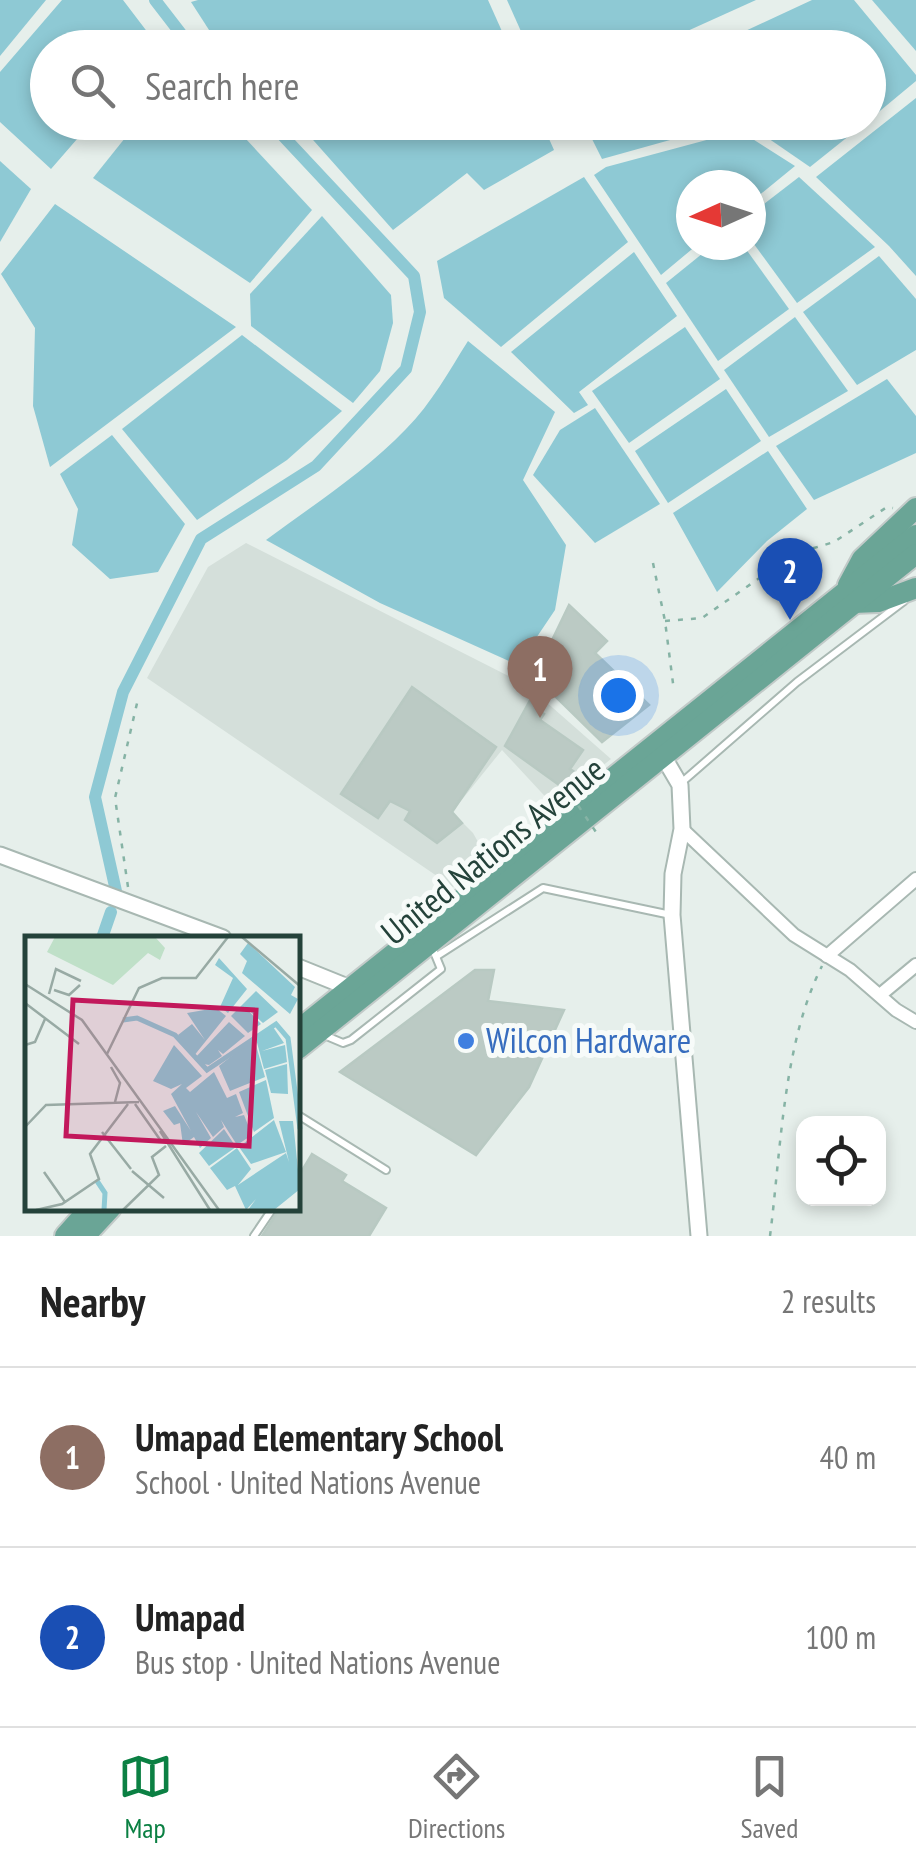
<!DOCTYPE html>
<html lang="en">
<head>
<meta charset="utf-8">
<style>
	body { margin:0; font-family:"PT Sans Narrow",sans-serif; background:#f6f6f6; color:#222 }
	.controls { position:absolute; right:30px; bottom:30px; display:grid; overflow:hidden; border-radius:20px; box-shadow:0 5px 15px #0003 }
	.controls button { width:90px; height:90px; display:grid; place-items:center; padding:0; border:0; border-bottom:2px solid #e0e0e0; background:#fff; color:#222; font:50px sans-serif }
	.compass { position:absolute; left:676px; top:170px; width:90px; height:90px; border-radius:50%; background:#fff; box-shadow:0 5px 15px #0003; rotate:267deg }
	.you { position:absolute; left:618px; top:695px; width:35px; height:35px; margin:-25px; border:8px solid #fff; border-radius:50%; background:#1a73e8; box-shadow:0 0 0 15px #1a73e833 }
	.badge { display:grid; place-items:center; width:65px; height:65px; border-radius:50%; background:#0b8043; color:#fff; font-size:32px; font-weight:700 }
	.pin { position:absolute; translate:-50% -82px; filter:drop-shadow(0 2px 5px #0008) }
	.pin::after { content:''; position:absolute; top:52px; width:35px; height:30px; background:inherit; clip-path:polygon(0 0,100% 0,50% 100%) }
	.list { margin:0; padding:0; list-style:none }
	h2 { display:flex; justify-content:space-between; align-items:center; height:130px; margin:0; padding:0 40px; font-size:42px }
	h2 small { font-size:32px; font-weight:400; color:#767676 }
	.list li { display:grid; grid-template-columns:65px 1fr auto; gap:30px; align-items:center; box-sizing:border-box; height:180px; padding:0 40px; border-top:2px solid #e0e0e0 }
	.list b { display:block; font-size:38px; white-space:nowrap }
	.list p { margin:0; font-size:32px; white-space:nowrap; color:#767676 }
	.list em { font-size:32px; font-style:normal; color:#767676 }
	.icon { flex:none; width:55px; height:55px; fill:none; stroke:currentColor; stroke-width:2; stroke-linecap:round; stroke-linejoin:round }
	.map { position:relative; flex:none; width:916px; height:1236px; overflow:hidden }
	.search { position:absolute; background:#fff; box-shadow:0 5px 15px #0003; left:30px; right:30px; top:30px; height:110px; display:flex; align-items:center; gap:25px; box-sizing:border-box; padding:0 35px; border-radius:55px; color:#767676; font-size:38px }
	.sheet { height:490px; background:#fff }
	nav { display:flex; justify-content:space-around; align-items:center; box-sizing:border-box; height:140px; border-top:2px solid #e0e0e0; background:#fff; font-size:28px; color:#767676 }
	nav a { display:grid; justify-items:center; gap:5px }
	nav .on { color:#0b8043 }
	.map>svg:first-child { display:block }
	.built { fill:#d4dfda }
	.water { fill:#8ec9d4 }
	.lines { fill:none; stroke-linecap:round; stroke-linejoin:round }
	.canal { stroke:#8ec9d4; stroke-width:12 }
	.building { fill:#bbcac4; stroke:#b8c9c2; stroke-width:2.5 }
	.service-casing { stroke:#a8b8b2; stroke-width:10 }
	.minor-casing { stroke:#a8b8b2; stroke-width:16 }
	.tertiary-casing { stroke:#a8b8b2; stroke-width:19 }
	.primary-casing { stroke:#c2cac8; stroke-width:24 }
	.path { stroke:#86b3a5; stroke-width:2.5; stroke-dasharray:5 8; stroke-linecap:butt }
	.service { stroke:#fff; stroke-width:6 }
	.minor { stroke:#fff; stroke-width:12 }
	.tertiary { stroke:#fff; stroke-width:15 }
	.primary { stroke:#6aa596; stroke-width:20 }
	.path-bridge { stroke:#86b3a5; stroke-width:2.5; stroke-dasharray:5 8; stroke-linecap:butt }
	.shop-dot { fill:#3f7fe0; stroke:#f7fbf9; stroke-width:4 }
	.labels { text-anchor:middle; stroke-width:10; stroke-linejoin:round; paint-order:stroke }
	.street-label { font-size:35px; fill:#24423a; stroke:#f7fbf9 }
	.shop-label { font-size:35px; fill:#366cbe; stroke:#f7fbf9; text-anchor:start }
	.inset-river { fill:none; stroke:#8ec9d4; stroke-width:5 }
	.inset-road { fill:none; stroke:#98aaa4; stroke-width:2.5 }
	.view { fill:#c2185b; fill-opacity:0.15; stroke:#c2185b; stroke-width:5 }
	.inset-edge { fill:none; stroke:#24423a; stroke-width:5 }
</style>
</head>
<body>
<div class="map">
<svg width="916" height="1236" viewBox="0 0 916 1236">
	<rect width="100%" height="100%" fill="#e6efeb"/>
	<path class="built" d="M246,543L528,686L611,759L553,805L502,750L452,812L473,833L487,858L453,887L147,678L208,567Z"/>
	<g class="water">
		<path d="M0,0H46L0,56Z"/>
		<path d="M62,0H123L158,46L48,48V122L91,123L51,169L0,122V72Z"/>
		<path d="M198,0H488L509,47H220L191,2Z"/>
		<path d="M507,0H756L652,47H528Z"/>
		<path d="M812,0H854L916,75V81L869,120L868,48L711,47Z"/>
		<path d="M872,0H916V51Z"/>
		<path d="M916,98V276L889,246L816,177Z"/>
		<path d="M137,123H231L312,210L250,283L93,178Z"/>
		<path d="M298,123H542L554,150L484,190L467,173L393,230Z"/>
		<path d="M584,123H731L602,159Z"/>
		<path d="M746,123H865L810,167Z"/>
		<path d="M740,131L795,166L751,202V185H691V245H697L661,275L594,175L606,167Z"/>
		<path d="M0,161L31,189L0,242Z"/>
		<path d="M584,177L628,242L501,347L444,298L437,261Z"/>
		<path d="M799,177L875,247L797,303L751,240V214Z"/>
		<path d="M55,204L236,327L50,467L33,406L35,328L1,274Z"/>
		<path d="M322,216L391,295L393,323L380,371L353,403L251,326L250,294Z"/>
		<path d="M713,245H743L789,309L718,361L666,283Z"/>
		<path d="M634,252L677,316L579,392L588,405L574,413L511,352Z"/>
		<path d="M879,256L916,299V350L857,385L803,312Z"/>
		<path d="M795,317L848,391L769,437L724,370Z"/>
		<path d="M685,327L720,379L629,443L592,391Z"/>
		<path d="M242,335L342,411L287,460L197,520L122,429Z"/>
		<path d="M468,341L555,412L523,480L566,545L555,610L518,665L380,603L266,540C313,505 365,472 406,429C431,404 449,371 468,341Z"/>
		<path d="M887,379L916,416V453L814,500L776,446Z"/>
		<path d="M726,389L761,441L668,503L635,451Z"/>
		<path d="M595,408L660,504L595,543L533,475L560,430Z"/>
		<path d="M112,435L185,524L158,572L110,579L72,545L78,509L60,474Z"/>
		<path d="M768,451L807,509L767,541L717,592L673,513Z"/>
	</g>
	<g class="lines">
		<g class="canal">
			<path d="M155,0L192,48"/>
			<path d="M116,891L95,797L123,692L201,539L316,466L406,369L420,312L414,276L270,122"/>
			<path d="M102,938L111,912"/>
		</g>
	</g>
	<g class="building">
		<path d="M569,605L607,641L595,653L649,705L602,742L553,694L537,710L544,714L540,720L583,750L570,769L576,773L566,790L505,746L534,693L529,688Z"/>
		<path d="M412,687L496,747L452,812L462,823L437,843L405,820L410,811L390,801L378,818L341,794Z"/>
		<path d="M475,970H494L488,1001L564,1010L529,1087L476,1155L340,1072Z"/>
		<path d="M312,1154L346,1175L342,1181L386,1208L369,1236H262L280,1208H298V1177Z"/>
	</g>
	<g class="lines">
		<g class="service-casing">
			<g id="service">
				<path d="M681,783L797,682L904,601"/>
				<path d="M437,956L543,888L671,915"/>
				<path d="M324,1035L343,1043L351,1040L441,969L434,952"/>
				<path d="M298,1115L386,1170"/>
				<path d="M254,1236L273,1208"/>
			</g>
		</g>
		<g class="minor-casing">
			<g id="minor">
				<path d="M682,829L794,935L850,970L896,1010L916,1022"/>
				<path d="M827,956L916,879"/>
				<path d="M880,995L916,965"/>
			</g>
		</g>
		<g class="tertiary-casing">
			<g id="tertiary">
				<path d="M663,756L680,785L682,829L673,874L672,915L699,1236"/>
				<path d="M0,855L223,938"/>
				<path d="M298,967L350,988"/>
			</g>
		</g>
		<g class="primary-casing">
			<g id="primary">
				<path d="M848,585L862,559L916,508"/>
				<path d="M853,603L878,602L916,588"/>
				<path d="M298,1030L916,535"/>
				<path d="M298,1049L916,554"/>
				<path d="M65,1236L90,1208"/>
				<path d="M85,1236L111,1208"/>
			</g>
		</g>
		<g class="path">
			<path d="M653,563L665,621L674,691"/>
			<path d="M665,621L702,618L794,554L834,542L887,507L893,508"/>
			<path d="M128,887L115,798L138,699"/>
			<path d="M770,1236C781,1150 783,1043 822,966"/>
		</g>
		<use href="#service" class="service"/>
		<use href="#minor" class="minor"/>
		<use href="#tertiary" class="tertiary"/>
		<use href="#primary" class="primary"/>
		<path class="path-bridge" d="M571,795L600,838"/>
	</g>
	<circle class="shop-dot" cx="466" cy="1041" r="10"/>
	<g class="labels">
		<g class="street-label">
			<text transform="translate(493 851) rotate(-39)" y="12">United Nations Avenue</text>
		</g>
		<g class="shop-label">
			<text x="486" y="1053">Wilcon Hardware</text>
		</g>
	</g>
	<g transform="translate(25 936)">
		<rect width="275" height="275" fill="#e6efeb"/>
		<path d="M30,1H130L140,12L135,24L123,17L88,49L22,16Z" fill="#bfe0c8"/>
		<path d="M223,7L270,51L266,59L273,63L265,78L217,37L222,25L215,18ZM194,22L222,53L203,77L195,71L208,42L190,29ZM231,55L253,76L238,87L219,70L236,88L223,97L206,80ZM191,72L201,80L168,121L153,99L167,88L180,104L162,77ZM204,86L220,100L198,118L193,114L197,120L184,129L173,127L169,123ZM248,91L259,107L237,115L260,109L262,126L239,133L230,99ZM229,102L240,141L205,155L194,130ZM149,109L177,140L161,152L165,156L189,136L202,162L211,158L218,177L210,181L219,179L227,199L212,209L196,184L199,191L188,201L171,176L186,202L175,212L169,201L158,209L155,187L149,189L138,175L150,170L166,195L146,158L157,148L146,153L128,145ZM262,128L263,158L246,157L240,134ZM241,144L249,182L229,196L214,156ZM249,184L261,216L226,228L214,211ZM254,185H268L275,253L249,274H223L231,263L221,274L210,250L202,254L185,232L212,212L226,233L213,249L261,217L264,226ZM199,193L211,211L184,230L174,217Z" fill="#8ec9d4"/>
		<path class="inset-river" d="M98,84L112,82L150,99L182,134L251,88L263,102L275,193M72,245L80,257L79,274"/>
		<path class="inset-road" d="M217,1L275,50M0,48L57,84L194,274M29,54L44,59L55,49M24,58L31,33L56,45M0,67L54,108M0,109L10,106L20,83M82,118L114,52L137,42H171L203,1M86,131L95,147L90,166M110,168L136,205M0,191L21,169L114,166M135,195L185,274M77,196L106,233M107,235L139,262M19,236L40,266M11,274L37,268L74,243L65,218L103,168M98,274L134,239L127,221L141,210"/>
		<path class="view" d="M48,64L231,74L224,210L41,200Z"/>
		<rect width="275" height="275" class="inset-edge"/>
	</g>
</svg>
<div class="controls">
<button><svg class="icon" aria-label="locate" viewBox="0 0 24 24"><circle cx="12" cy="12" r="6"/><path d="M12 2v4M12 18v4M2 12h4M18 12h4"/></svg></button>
</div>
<svg class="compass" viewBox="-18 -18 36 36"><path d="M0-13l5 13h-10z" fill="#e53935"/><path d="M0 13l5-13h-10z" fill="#767676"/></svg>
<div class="you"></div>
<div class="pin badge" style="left:540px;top:718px;background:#8d6e63">1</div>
<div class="pin badge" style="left:790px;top:620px;background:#1a4fb4">2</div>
<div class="search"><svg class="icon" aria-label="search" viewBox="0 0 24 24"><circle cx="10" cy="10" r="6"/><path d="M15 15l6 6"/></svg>Search here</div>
</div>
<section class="sheet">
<h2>Nearby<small>2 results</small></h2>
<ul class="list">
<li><span class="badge" style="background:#8d6e63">1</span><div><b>Umapad Elementary School</b><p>School · United Nations Avenue</p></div><em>40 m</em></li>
<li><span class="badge" style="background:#1a4fb4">2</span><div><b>Umapad</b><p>Bus stop · United Nations Avenue</p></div><em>100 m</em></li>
</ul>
</section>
<nav>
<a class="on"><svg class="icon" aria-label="map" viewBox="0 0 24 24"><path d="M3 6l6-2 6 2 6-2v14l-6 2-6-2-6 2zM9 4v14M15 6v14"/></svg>Map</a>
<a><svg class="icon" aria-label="directions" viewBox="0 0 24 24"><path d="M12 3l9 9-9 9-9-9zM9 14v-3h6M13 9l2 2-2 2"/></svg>Directions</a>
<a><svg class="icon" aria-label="saved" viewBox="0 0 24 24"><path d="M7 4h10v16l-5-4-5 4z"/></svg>Saved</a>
</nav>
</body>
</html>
